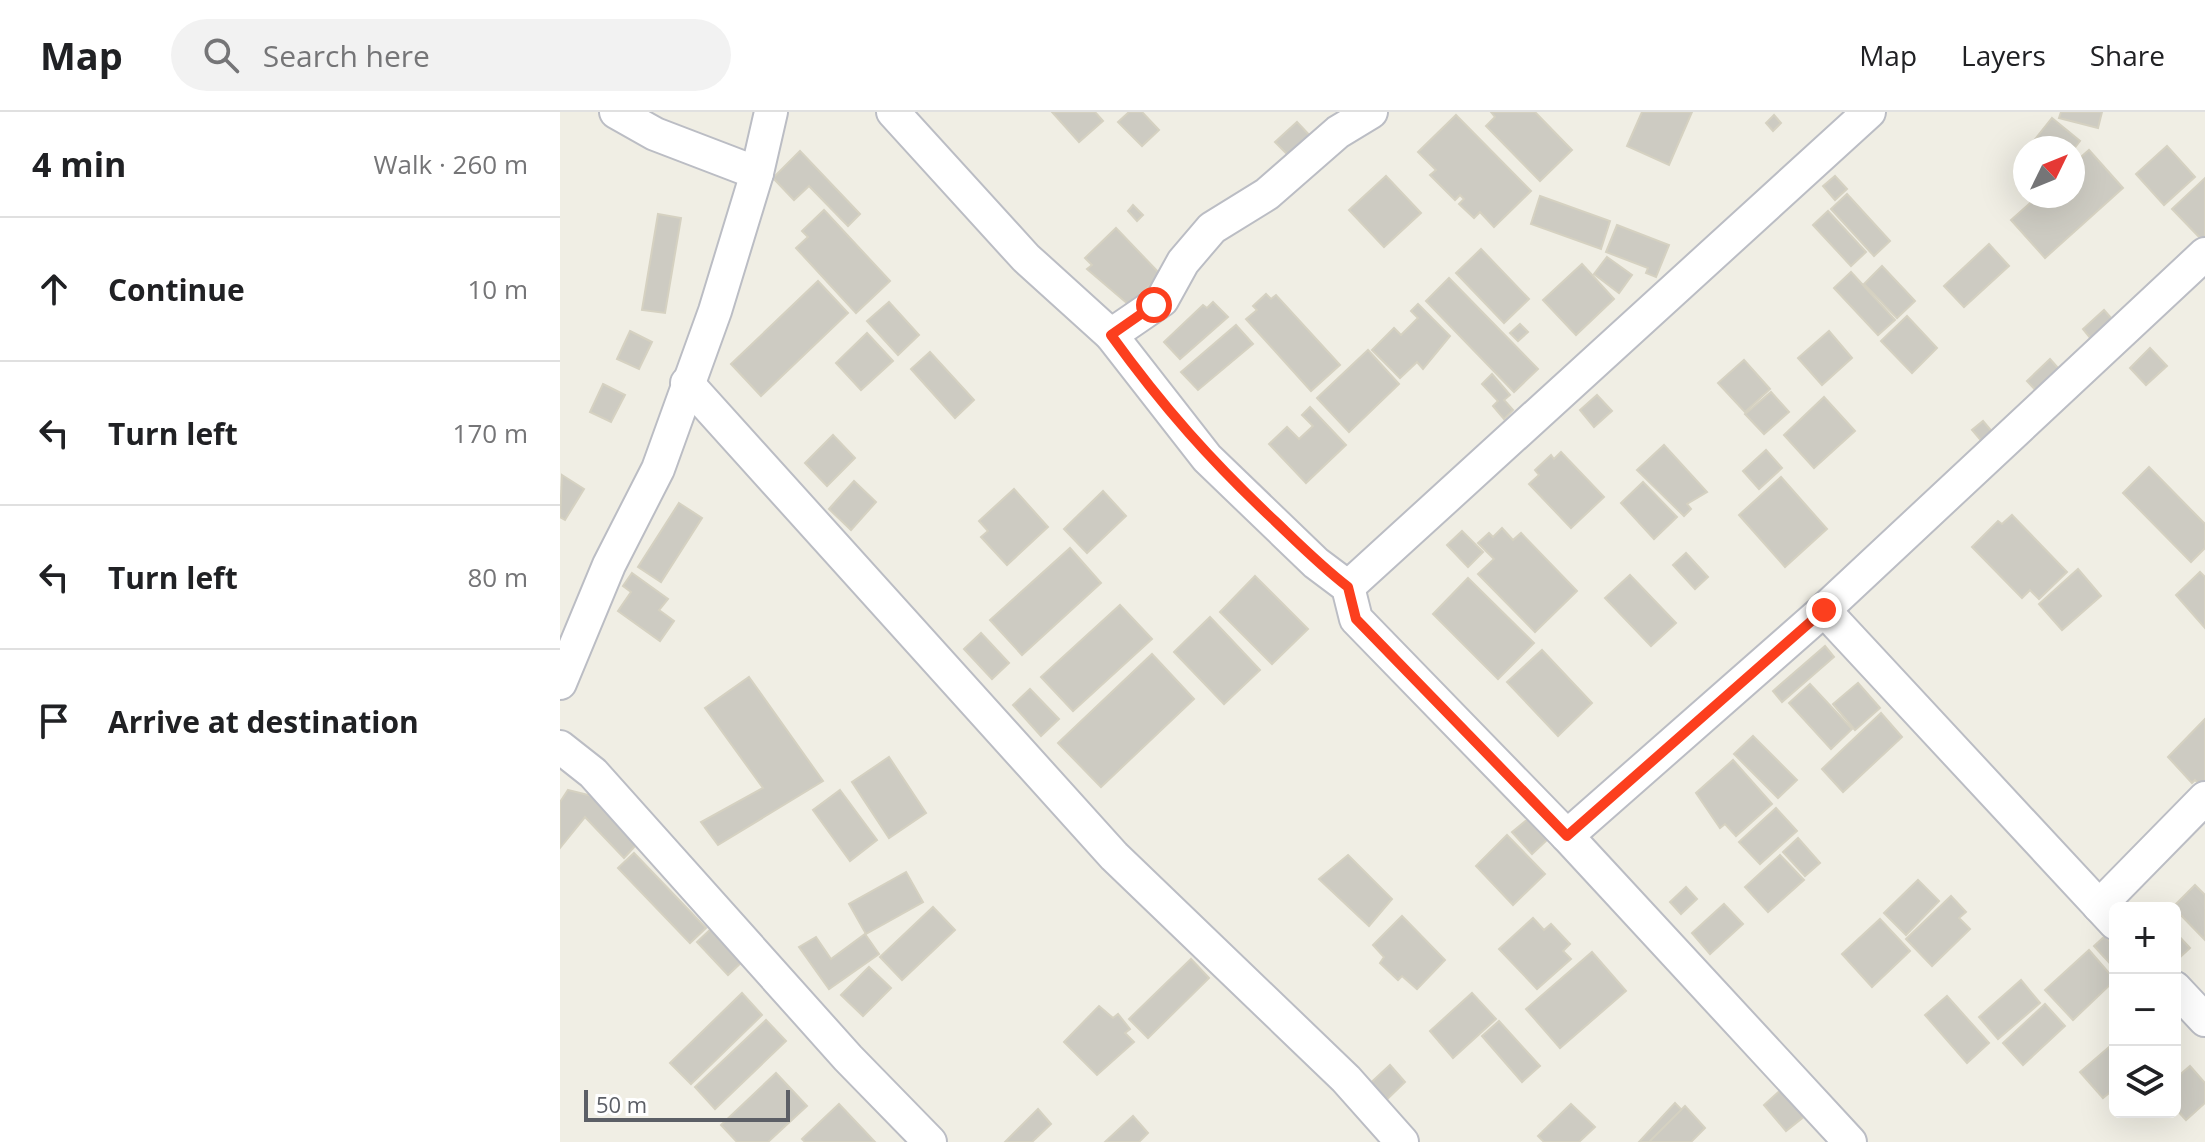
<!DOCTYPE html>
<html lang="en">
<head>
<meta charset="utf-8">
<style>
	body { margin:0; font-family:"Open Sans",sans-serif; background:#f2f2f2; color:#202124 }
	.controls { position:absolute; right:24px; bottom:24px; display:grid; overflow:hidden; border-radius:12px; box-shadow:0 8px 32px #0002 }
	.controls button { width:72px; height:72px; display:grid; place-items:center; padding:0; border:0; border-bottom:2px solid #e0e0e0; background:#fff; color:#202124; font:40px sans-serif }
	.compass { position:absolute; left:1453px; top:24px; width:72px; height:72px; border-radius:50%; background:#fff; box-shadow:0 8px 32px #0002; rotate:47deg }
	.scale { position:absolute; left:24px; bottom:20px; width:206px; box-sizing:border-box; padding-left:8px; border:4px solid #5c5f66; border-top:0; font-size:22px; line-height:28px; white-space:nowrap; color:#5c5f66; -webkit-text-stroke:6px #fff; paint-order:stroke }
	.stop { position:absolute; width:24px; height:24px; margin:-18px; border:6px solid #fc3f1e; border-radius:50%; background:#fff }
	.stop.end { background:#fc3f1e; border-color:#fff; box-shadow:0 2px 8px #0008 }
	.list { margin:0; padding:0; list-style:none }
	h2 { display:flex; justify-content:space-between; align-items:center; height:104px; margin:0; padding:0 32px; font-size:34px }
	h2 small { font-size:26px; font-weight:400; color:#757577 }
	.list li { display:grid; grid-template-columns:52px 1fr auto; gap:24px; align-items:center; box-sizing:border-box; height:144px; padding:0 32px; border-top:2px solid #e0e0e0 }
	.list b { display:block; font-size:30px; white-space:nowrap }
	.list em { font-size:26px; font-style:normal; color:#757577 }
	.icon { flex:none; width:44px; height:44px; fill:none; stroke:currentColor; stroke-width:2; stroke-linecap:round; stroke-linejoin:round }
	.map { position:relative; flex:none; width:1645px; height:1030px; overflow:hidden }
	header { display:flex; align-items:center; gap:48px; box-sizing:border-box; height:112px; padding:0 40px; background:#fff; border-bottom:2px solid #e0e0e0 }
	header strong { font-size:38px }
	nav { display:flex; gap:44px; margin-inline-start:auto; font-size:28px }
	.search { width:560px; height:72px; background:#f2f2f2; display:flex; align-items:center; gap:20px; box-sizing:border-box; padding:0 28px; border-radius:44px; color:#757577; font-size:30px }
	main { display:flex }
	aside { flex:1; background:#fff }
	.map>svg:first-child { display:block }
	.building { fill:#cdcbc2; stroke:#d5d1c1; stroke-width:2 }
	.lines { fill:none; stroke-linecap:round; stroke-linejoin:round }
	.minor-casing { stroke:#bbbdc4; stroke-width:36 }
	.minor { stroke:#fff; stroke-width:32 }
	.route { stroke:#fc3f1e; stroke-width:10 }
</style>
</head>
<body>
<header>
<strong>Map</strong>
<div class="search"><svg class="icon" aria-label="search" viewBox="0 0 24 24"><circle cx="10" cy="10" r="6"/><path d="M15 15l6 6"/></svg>Search here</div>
<nav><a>Map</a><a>Layers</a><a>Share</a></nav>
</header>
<main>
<aside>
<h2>4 min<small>Walk · 260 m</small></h2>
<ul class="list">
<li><svg class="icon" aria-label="ahead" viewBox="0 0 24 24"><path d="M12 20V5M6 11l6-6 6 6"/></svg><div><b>Continue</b></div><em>10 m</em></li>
<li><svg class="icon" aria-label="left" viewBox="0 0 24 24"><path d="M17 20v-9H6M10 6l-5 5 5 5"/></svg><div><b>Turn left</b></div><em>170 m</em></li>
<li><svg class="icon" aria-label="left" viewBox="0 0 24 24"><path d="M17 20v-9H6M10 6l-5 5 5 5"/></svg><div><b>Turn left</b></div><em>80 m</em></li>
<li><svg class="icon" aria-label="arrive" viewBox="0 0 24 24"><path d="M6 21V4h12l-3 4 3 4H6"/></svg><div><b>Arrive at destination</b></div></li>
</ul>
</aside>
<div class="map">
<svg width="1645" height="1030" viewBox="0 0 1645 1030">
	<rect width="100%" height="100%" fill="#f0eee4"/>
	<g class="building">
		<path d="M492,0H535L543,9L519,30Z"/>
		<path d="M569,0H582L599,18L582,34L558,10Z"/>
		<path d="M931,0H975L1012,38L980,69L926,14L935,5Z"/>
		<path d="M1082,0H1132L1109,53L1067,34Z"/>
		<path d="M1501,0H1542L1538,16L1499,6Z"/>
		<path d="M896,3L971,79L934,115L920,100L914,106L899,92L904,87L900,83L895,88L870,63L876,58L858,40Z"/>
		<path d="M1214,3L1221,11L1213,19L1206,11Z"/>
		<path d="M1492,6L1520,29L1513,38L1468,36Z"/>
		<path d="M737,10L753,27L732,47L715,30Z"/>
		<path d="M1607,34L1635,65L1604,93L1576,62Z"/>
		<path d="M1529,38L1563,76L1485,146L1451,108L1478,84H1513V52Z"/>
		<path d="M240,39L300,102L288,114L249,74L234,88L213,66Z"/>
		<path d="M826,64L861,101L824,135L789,98Z"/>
		<path d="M1275,64L1287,77L1275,88L1263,74Z"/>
		<path d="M1645,66V125L1642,128L1612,97Z"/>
		<path d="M1287,82L1330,129L1314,144L1271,97Z"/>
		<path d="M980,84L1050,109L1041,137L971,112Z"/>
		<path d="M573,93L583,103L577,109L568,99Z"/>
		<path d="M264,98L330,169L296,201L236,136L248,125L242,119Z"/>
		<path d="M1268,99L1306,140L1291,154L1253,113Z"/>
		<path d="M98,102L121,106L105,201L82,198Z"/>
		<path d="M1057,113L1109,133L1096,165L1086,161L1088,156L1046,140Z"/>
		<path d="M556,116L601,163L569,193L527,157L532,153L525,146Z"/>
		<path d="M1429,132L1449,154L1404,195L1384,174Z"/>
		<path d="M921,137L969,187L944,211L896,161Z"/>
		<path d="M1047,145L1072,163L1059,181L1034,162Z"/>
		<path d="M1022,152L1054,187L1016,223L983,188Z"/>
		<path d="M1322,154L1355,189L1337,206L1304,172Z"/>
		<path d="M1291,160L1335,208L1318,223L1274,176Z"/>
		<path d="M889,166L978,257L954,280L866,189Z"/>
		<path d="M258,169L288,201L201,284L171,252Z"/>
		<path d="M706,182L711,187L716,183L780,253L751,279L686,207L697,198L693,194Z"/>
		<path d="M329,190L359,223L338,243L307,209Z"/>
		<path d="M653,190L668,205L620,247L604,230L643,193L647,196Z"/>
		<path d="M858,192L890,224L863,257L857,250L840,266L812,238L834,216L841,223L858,206L851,199Z"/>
		<path d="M1544,198L1558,214L1536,233L1523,217Z"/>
		<path d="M1347,204L1377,236L1352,261L1321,229Z"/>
		<path d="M960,212L968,220L958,229L950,221Z"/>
		<path d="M676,213L693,232L638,278L621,260Z"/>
		<path d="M70,219L92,230L79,257L57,247Z"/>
		<path d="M1269,219L1292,246L1262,273L1238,246Z"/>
		<path d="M307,221L333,249L301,278L276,251Z"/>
		<path d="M1590,236L1607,254L1586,273L1570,256Z"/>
		<path d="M808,238L839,272L789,320L757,286Z"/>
		<path d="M370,240L414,288L395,306L351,257Z"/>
		<path d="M1490,247L1505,264L1482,285L1467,269Z"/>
		<path d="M1184,248L1210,277L1185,300L1158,271Z"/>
		<path d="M932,262L950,283L944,288L953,298L944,307L933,294L938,289L922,272Z"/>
		<path d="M43,272L65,283L51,310L30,300Z"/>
		<path d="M1211,280L1229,300L1204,322L1185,302Z"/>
		<path d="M1037,283L1052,299L1034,315L1020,298Z"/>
		<path d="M1264,285L1295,319L1254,356L1224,323Z"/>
		<path d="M750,295L786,333L746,371L709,332L727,315L739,327L753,314L742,303Z"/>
		<path d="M1423,309L1435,323L1424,332L1412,318Z"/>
		<path d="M273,323L295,346L267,374L245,351Z"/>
		<path d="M1104,333L1147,380L1127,392L1131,397L1124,404L1077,358Z"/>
		<path d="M1206,338L1222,356L1199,377L1183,359Z"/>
		<path d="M1001,340L1044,385L1011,416L969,372L979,363L975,358L991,343L994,347Z"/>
		<path d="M1589,355L1645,412V436L1631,450L1563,381Z"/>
		<path d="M2,363L24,377L5,408L0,405Z"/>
		<path d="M1221,365L1267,417L1225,455L1179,403Z"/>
		<path d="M294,369L316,390L291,418L269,397Z"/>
		<path d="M1083,370L1117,405L1094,427L1061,391Z"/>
		<path d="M454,377L488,415L447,453L421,425L428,419L419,409Z"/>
		<path d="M543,379L566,404L527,441L504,417Z"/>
		<path d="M119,391L142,406L101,470L78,455Z"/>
		<path d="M1452,403L1507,460L1479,487L1470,478L1462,486L1412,435L1438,409L1442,412Z"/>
		<path d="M942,416L953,428L961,421L1017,479L975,520L918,462L934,447L918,431L929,421L933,425Z"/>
		<path d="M902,419L923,440L908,455L887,433Z"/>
		<path d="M510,436L541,471L462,543L430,508Z"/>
		<path d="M1126,441L1148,465L1135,477L1113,453Z"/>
		<path d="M1518,457L1541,484L1502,518L1479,492Z"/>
		<path d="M1640,460L1645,465V516L1616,483Z"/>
		<path d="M72,461L108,487L99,498L114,509L100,529L58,499L71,480L63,474Z"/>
		<path d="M1070,463L1116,511L1091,534L1045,486Z"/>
		<path d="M695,464L748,517L712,552L660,500Z"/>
		<path d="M908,466L974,531L938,567L873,502Z"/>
		<path d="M560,493L592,527L513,599L481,565Z"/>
		<path d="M650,505L700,558L664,592L614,540Z"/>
		<path d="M421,521L449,551L432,567L404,537Z"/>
		<path d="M1265,534L1274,545L1222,590L1213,579Z"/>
		<path d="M982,538L1032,591L998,624L947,570Z"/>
		<path d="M592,542L634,587L541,675L498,631Z"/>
		<path d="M189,565L263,669L158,733L141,710L203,676L145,596Z"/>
		<path d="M1298,571L1320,596L1295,618L1273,592Z"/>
		<path d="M1250,572L1292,617L1271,637L1229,591Z"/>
		<path d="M470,577L499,607L481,624L453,593Z"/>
		<path d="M1321,601L1342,625L1283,680L1262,657Z"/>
		<path d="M1645,607V669L1641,674L1635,668L1632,671L1608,645Z"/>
		<path d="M1193,624L1237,668L1218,686L1174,642Z"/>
		<path d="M329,645L366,701L329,726L292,670Z"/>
		<path d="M1173,648L1212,692L1176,724L1165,712L1160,716L1136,681Z"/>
		<path d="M8,678L32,684L77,732L64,746L25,705L0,736V690Z"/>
		<path d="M280,678L317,728L290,749L253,698Z"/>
		<path d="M1216,696L1237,719L1200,752L1179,730Z"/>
		<path d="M968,707L987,728L972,742L952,720Z"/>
		<path d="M947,723L985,762L953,793L916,754Z"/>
		<path d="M1238,726L1260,751L1245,764L1223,740Z"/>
		<path d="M74,741L146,816L130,831L58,756Z"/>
		<path d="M788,743L832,787L809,814L759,767Z"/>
		<path d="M1220,743L1244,768L1208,800L1185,775Z"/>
		<path d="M346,760L363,790L306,822L289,792Z"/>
		<path d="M1358,768L1379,789L1346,823L1324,801Z"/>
		<path d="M1635,773L1645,783V828L1613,795Z"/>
		<path d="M1126,775L1137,787L1121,802L1110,790Z"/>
		<path d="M1391,784L1406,800L1399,806L1410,817L1372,854L1346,827Z"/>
		<path d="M1164,792L1183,812L1150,842L1132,821Z"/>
		<path d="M373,795L395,818L342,868L320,845Z"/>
		<path d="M842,804L885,848L857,877L842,864L838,868L820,851L824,845L813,833Z"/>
		<path d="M973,806L984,818L991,812L1010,832L1003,839L1011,847L977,877L939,837Z"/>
		<path d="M1320,807L1350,839L1312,875L1282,842Z"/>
		<path d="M153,815L184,848L168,863L137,830Z"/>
		<path d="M1615,820L1630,836L1618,847L1615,844Z"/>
		<path d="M305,822L319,842L269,877L239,835L256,825L271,847Z"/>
		<path d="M1545,824L1555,835V857L1534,834Z"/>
		<path d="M1529,838L1555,868L1513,908L1485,878Z"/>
		<path d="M1032,840L1066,879L1000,936L966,897Z"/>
		<path d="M631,847L649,866L588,926L569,907Z"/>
		<path d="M309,855L331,876L303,904L281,883Z"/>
		<path d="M1461,868L1480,891L1438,927L1419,905Z"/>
		<path d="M182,881L202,903L131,972L110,951Z"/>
		<path d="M912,881L936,907L893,946L870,919Z"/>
		<path d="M1387,884L1429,931L1407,951L1365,903Z"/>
		<path d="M1485,892L1505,914L1463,953L1443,931Z"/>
		<path d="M539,894L553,906L558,902L570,917L565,921L574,930L537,963L504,930Z"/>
		<path d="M206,908L226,929L155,997L135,975Z"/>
		<path d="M939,909L980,954L962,970L922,924Z"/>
		<path d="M1555,930V976L1543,986L1520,960Z"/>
		<path d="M830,953L845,970L820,994L804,977Z"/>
		<path d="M1630,954L1645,971V991L1626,1008L1615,996V967Z"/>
		<path d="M216,961L247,994L208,1030H177L161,1013Z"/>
		<path d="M1223,976L1246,1003L1226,1019L1204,993Z"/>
		<path d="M1115,991L1139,1016L1125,1030H1079Z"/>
		<path d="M279,992L315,1030H245L242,1027Z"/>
		<path d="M1011,992L1035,1015L1019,1030H984L978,1024Z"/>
		<path d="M1125,994L1145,1016L1131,1030H1089Z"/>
		<path d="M478,997L491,1012L472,1030H445Z"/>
		<path d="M573,1004L588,1021L579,1030H545Z"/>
	</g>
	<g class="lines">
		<g class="minor-casing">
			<g id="minor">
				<path d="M56,0L95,22L197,61"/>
				<path d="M333,0L466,146L551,223L647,346L756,451L788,475L796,507L1007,724L1290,1030"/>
				<path d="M551,223L602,188L623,150L652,116L707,82L778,20L811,0"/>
				<path d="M127,271L554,744L786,967L842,1030"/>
				<path d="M788,475L1309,0"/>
				<path d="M1264,498L1555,811"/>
				<path d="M0,571L49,453L98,357L155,199L197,61L211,0"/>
				<path d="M0,635L33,661L288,946L370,1030"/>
				<path d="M1007,724L1264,498L1645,142"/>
				<path d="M1539,794L1645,686"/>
				<path d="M1615,876L1645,908"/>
			</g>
		</g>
		<use href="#minor" class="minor"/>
	</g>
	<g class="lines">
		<path class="route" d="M594,193L551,223C603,295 651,349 716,410C740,433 762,455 788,475L796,507L1007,724L1264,498"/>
	</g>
</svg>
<div class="controls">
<button>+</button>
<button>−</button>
<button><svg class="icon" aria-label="layers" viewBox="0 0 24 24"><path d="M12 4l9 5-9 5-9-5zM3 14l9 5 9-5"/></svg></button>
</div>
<svg class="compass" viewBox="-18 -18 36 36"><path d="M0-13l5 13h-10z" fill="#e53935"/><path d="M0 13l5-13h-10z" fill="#757577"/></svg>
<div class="scale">50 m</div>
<div class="stop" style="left:594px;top:193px"></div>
<div class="stop end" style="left:1264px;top:498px"></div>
</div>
</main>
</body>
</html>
